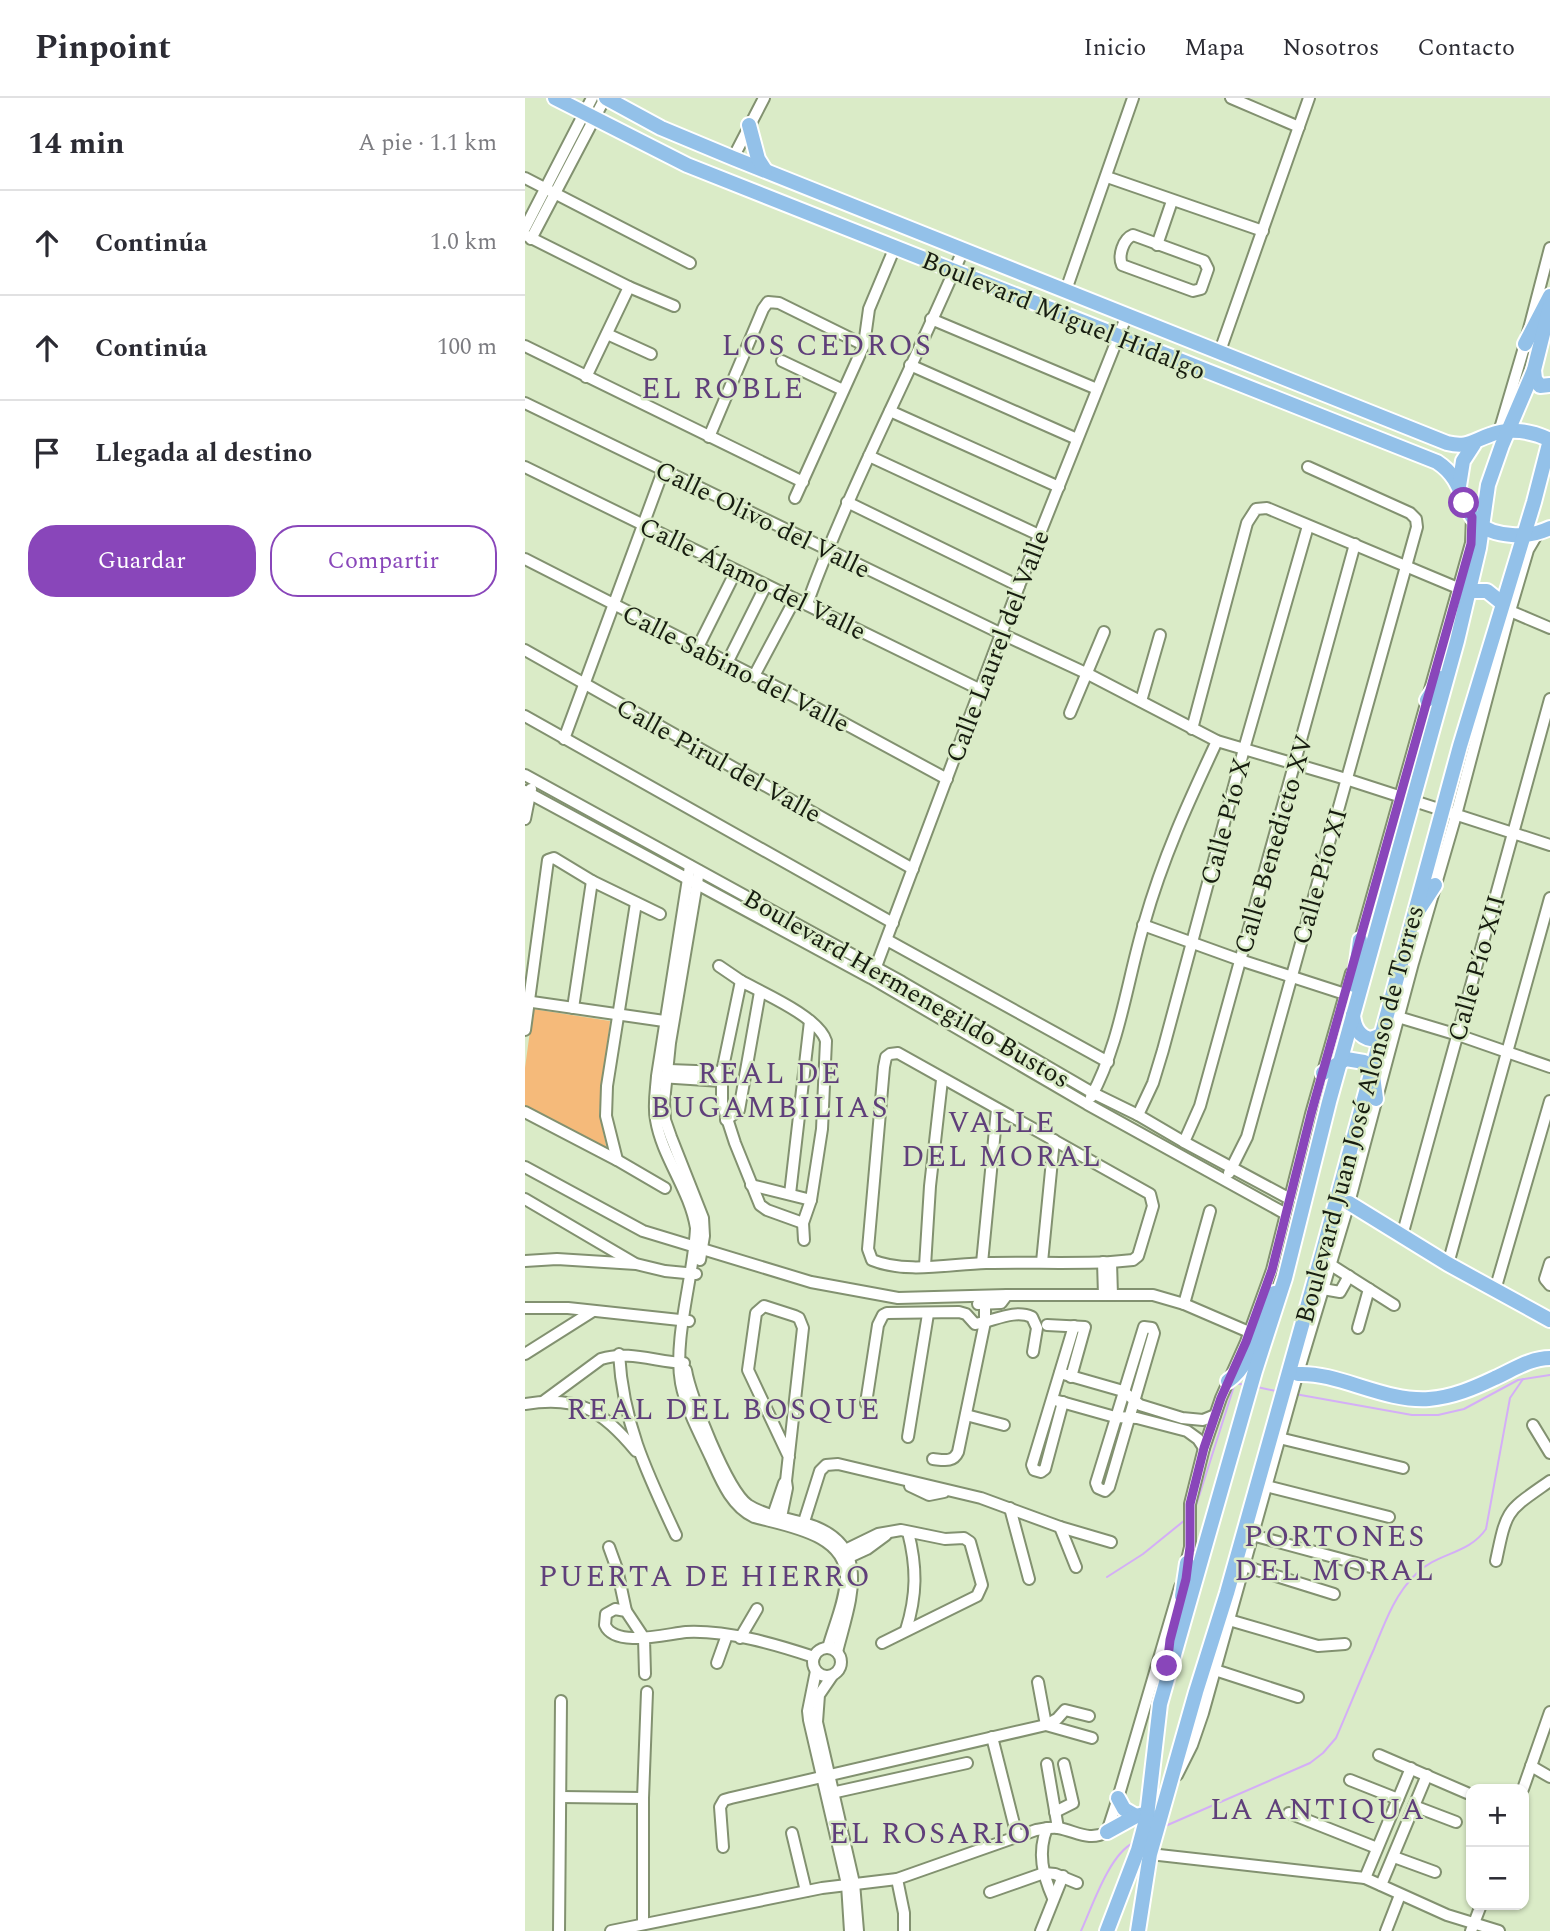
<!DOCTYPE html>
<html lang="es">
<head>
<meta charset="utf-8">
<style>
	body { margin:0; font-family:Spectral,serif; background:#f7f7f7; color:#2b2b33 }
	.controls { position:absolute; right:21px; bottom:21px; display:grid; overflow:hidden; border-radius:14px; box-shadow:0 2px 5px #0004 }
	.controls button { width:63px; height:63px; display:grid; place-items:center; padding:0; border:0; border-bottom:2px solid #e1e1e2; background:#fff; color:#2b2b33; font:35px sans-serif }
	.stop { position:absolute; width:21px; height:21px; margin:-16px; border:5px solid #8946ba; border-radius:50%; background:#fff }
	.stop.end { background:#8946ba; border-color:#fff; box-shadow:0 2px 7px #0008 }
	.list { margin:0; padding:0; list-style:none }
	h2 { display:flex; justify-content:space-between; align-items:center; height:91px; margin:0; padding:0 28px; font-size:30px }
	h2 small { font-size:23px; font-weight:400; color:#7c7c81 }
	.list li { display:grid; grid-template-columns:46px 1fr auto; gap:21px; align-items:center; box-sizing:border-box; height:105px; padding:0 28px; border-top:2px solid #e1e1e2 }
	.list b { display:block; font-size:26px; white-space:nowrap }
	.list em { font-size:23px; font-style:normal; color:#7c7c81 }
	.actions { display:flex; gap:14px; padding:21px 28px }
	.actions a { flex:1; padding:16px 0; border:2px solid #8946ba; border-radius:28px; text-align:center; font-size:24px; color:#8946ba }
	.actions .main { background:#8946ba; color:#fff }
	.icon { flex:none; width:38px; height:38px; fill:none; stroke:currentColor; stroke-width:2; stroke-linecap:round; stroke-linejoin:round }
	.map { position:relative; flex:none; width:1025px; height:1833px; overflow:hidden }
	header { display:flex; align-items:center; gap:42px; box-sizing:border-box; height:98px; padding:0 35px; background:#fff; border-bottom:2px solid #e1e1e2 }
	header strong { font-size:33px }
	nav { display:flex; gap:38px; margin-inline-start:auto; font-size:24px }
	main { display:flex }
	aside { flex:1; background:#fff }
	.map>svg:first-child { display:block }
	.green { fill:#f5ba7a }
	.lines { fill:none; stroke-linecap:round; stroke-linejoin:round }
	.stream { stroke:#d4aef7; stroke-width:2 }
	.minor-casing { stroke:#829170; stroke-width:14 }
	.major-casing { stroke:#fff; stroke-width:18 }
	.minor { stroke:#fff; stroke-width:10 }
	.major { stroke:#93c1e9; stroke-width:14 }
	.route { stroke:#8946ba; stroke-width:9 }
	.labels { text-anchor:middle; stroke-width:5; stroke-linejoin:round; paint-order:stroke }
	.street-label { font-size:26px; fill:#171d10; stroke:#daebc7 }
	.quarter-label { font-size:30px; letter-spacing:2px; fill:#5f3f7a; stroke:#daebc7 }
</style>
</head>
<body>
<header>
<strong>Pinpoint</strong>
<nav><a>Inicio</a><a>Mapa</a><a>Nosotros</a><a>Contacto</a></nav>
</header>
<main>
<aside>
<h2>14 min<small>A pie · 1.1 km</small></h2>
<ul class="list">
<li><svg class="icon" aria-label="ahead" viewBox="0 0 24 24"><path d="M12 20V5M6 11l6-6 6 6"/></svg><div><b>Continúa</b></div><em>1.0 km</em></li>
<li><svg class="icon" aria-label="ahead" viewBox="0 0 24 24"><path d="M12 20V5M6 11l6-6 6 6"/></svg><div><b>Continúa</b></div><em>100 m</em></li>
<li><svg class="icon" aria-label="arrive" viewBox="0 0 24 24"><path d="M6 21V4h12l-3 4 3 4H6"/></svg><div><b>Llegada al destino</b></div></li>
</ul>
<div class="actions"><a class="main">Guardar</a><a>Compartir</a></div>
</aside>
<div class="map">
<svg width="1025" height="1833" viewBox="0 0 1025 1833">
	<rect width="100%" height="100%" fill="#daebc7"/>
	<path class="green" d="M8,911L85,923L74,1015L82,1052L0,1007V970Z"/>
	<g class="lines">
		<g class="stream">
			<path d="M732,1289L751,1293"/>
			<path d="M770,1296L887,1317H913L939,1311L993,1282L1025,1277"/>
			<path d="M669,1414L710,1285L720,1287"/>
			<path d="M582,1479L618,1456L660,1422"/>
			<path d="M638,1729L785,1665L798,1655L811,1640C824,1610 836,1580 849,1551C860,1524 870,1496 891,1476C913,1454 943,1457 961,1431L985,1300L998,1281"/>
			<path d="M556,1833C567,1809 584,1757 608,1745"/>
		</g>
		<g class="minor-casing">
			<g id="minor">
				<path d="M706,0L774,29"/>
				<path d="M208,60L239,0"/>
				<path d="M582,79L738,133"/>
				<path d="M0,80L165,165"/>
				<path d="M0,130L67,0"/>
				<path d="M0,137L104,189L149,208"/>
				<path d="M608,137L679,163L683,171L676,191L668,193L597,167C593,158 598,141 608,137Z"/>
				<path d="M6,141L80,0"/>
				<path d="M632,147L647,103"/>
				<path d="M541,192L608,0"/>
				<path d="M406,221L572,291"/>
				<path d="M82,236L126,256"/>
				<path d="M0,248L278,384"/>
				<path d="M695,253L784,0"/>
				<path d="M257,263L318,292"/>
				<path d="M385,267L552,341"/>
				<path d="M61,279L104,189"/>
				<path d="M0,305L477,536L563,576L692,643L821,681L1025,747"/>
				<path d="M365,313L534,389"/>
				<path d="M974,334L1000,246L1025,150"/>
				<path d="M184,339L238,211L243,204L254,205L339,247"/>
				<path d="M344,358L514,437"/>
				<path d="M0,369L456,592"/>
				<path d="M270,400L339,247L344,211L370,149"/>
				<path d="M322,404L494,488"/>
				<path d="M0,461L267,597L422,681"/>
				<path d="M282,506C326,385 388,271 438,152"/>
				<path d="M985,513L1025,530"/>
				<path d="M173,549L211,473"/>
				<path d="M0,552L388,771"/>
				<path d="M202,565L241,487"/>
				<path d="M229,578L270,501"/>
				<path d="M616,603L635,537"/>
				<path d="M545,615L579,534"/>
				<path d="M0,618L368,825"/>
				<path d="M667,631L722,425L731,411L742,410L933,490"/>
				<path d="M39,641L138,373"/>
				<path d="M0,677L377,884L568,995L613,1017L659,1044L765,1101"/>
				<path d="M0,693L346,880L562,1006L761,1116"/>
				<path d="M0,721L6,691"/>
				<path d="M165,768L132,978C131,993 128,1008 131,1022C137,1059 165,1092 171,1130C169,1177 148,1241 156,1285C161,1311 175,1336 186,1360C196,1382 206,1408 229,1419C262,1428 323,1436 321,1481C320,1504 309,1528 303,1550"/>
				<path d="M174,773L145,945L139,1004L140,1022L146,1039L178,1120L179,1138L175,1162"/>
				<path d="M618,827L715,862L820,896"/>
				<path d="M362,842L583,964"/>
				<path d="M833,849L946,445L947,419"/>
				<path d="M194,868L216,883"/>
				<path d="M349,874L494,488L602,217"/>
				<path d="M216,883C238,895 294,919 301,943L297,1031L286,1102L278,1125L242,1112L235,1107L210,1045L197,1005V974Z"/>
				<path d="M0,903L146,924"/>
				<path d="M48,910L67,783"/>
				<path d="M873,919L933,937L1025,969"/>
				<path d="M0,932L23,762L29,760L67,783L135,816"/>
				<path d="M373,955L625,1096L628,1108L613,1158L608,1162L586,1164C545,1166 503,1164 461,1165C425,1166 381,1176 347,1162L343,1151L359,969L361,959L365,956Z"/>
				<path d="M144,972L197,974"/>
				<path d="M135,979L196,983"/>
				<path d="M566,999C595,946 602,883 619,826C638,759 663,705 692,643"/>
				<path d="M0,1014L92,1062L140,1090"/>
				<path d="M613,1017L628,985L638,952L719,651L783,428"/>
				<path d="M201,1022L214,1012L235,894"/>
				<path d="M659,1044L675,1008L830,446"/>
				<path d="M92,1062L81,1018L82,988L111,805"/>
				<path d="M0,1069L118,1133L286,1184L373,1200L482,1197H628L659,1206L724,1234"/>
				<path d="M704,1075L722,1039L892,429L891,421L885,415L783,369"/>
				<path d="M226,1087L286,1102"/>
				<path d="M265,1096L285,923"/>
				<path d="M0,1101L109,1165"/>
				<path d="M278,1125L279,1142"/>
				<path d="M877,1138L1025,601"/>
				<path d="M0,1163L32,1161L111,1166L140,1173L171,1176"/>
				<path d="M517,1164L529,1042"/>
				<path d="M578,1164L579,1197"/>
				<path d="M586,1164L587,1197"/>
				<path d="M457,1165L472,1011"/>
				<path d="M1025,1165L1020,1181L1025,1187"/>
				<path d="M923,1166L1025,800"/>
				<path d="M806,1167L869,1207"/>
				<path d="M400,1168L405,1088L417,982"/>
				<path d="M798,1191L815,1194L824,1178"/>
				<path d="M970,1192L1025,1003"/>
				<path d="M453,1206L476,1205L482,1197"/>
				<path d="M659,1206L685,1113"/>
				<path d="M0,1210H43L164,1223"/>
				<path d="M522,1227L560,1229L546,1279"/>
				<path d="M619,1229L627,1230L629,1235L584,1389L580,1393L573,1390L571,1385Z"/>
				<path d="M833,1230L844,1191"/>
				<path d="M0,1256L68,1213"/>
				<path d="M94,1256C98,1326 122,1375 151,1437"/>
				<path d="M161,1272C165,1298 202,1392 223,1407C238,1417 261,1420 279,1425C350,1445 325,1502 312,1554"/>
				<path d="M535,1275L598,1293L615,1307L657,1320L678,1322L690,1317"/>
				<path d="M19,1303L76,1261C104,1252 131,1264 159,1265"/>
				<path d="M533,1303L590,1319L612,1320L662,1333L673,1341L679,1350"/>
				<path d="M538,1304L520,1371L516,1374L509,1372L507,1367L549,1228"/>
				<path d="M341,1305L353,1227L358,1217L362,1215L434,1214L441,1216L450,1226C469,1223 489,1211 507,1219L512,1230L508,1254"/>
				<path d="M0,1306C54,1297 78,1313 111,1353"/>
				<path d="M441,1317L479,1327"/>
				<path d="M1008,1327L1025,1355"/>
				<path d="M383,1339L403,1216"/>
				<path d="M754,1340L878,1370"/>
				<path d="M408,1361C418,1362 428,1365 433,1354L460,1224V1206"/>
				<path d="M385,1388L404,1397L419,1394"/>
				<path d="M741,1388L864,1419"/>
				<path d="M485,1410L504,1481"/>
				<path d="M246,1423L259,1385"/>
				<path d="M255,1424L262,1390L261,1383L278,1230L274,1220L270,1218L239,1208L231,1215L223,1272L264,1359"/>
				<path d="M535,1429L551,1469"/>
				<path d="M277,1430L295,1373L301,1367L313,1366L456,1400L535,1429L586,1444"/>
				<path d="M727,1437L853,1471"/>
				<path d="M84,1449L92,1471L101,1513"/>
				<path d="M316,1454L353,1436L376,1432L420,1441L439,1440L445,1444L457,1487L452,1498L357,1545"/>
				<path d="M318,1462L342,1451L361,1437"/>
				<path d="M971,1463C982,1410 981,1414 1025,1383"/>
				<path d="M719,1468L809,1496"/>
				<path d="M660,1470L665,1449V1406L679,1350L696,1300L721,1244L747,1172L786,1016L826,875"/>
				<path d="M704,1522L793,1548L820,1546"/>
				<path d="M381,1532C392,1497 392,1469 383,1434"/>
				<path d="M215,1540L232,1511"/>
				<circle cx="302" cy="1564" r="14"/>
				<path d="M192,1565L202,1537"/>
				<path d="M690,1572L773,1599"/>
				<path d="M291,1573L283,1613L284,1622L322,1786L325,1833"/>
				<path d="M120,1576L119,1540L101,1513L90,1511L81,1516L80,1527C90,1550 141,1536 161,1534C202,1532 250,1546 289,1559"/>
				<path d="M307,1578L294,1597L292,1624L329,1785L333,1833"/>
				<path d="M513,1584L521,1627L567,1640"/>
				<path d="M467,1639L492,1738"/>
				<path d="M854,1657L942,1695"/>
				<path d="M522,1666L533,1730"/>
				<path d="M1006,1668L1025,1679"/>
				<path d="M652,1677L667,1647L678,1615L772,1278L824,1105L888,865L931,717L985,513L1003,452L1013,435"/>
				<path d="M825,1682L873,1701"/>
				<path d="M998,1691L1025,1614"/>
				<path d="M302,1696L442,1665"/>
				<path d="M36,1699L118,1700"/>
				<path d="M889,1708L931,1724"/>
				<path d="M530,1714L548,1705L539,1666"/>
				<path d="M764,1715L852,1750"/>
				<path d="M522,1730C512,1755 518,1777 528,1800"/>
				<path d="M267,1735L281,1793"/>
				<path d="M198,1749L195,1709L199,1702L206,1700L521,1627L532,1621L540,1612L564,1618"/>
				<path d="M625,1756L840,1780L922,1817L974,1833"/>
				<path d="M869,1759L910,1774"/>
				<path d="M840,1780L886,1670"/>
				<path d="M372,1781L379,1815V1833"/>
				<path d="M856,1787L902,1677"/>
				<path d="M465,1794L519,1775L530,1776L552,1785"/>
				<path d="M118,1826V1700L122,1594"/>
				<path d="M34,1833L36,1603"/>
				<path d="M86,1833L297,1790L372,1781L511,1732C518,1731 526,1729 533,1730C551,1733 564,1744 582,1734L593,1700L655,1489"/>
				<path d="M516,1833L538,1778"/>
				<path d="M861,1833L875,1797"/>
				<path d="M946,1833L956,1807"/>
			</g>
		</g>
		<g class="major-casing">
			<g id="major">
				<path d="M30,0L162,67L912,364C951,389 926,432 987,437C1001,438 1012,436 1025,430"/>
				<path d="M81,0L136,30L208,60L922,345C943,350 947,343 965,337C984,329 1007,333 1025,342"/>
				<path d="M224,27L233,61L240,72"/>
				<path d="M1000,246L1025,198"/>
				<path d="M1009,272L1010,281L1015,288L1025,287"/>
				<path d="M934,388L938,363L949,346"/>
				<path d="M944,493H962L977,505"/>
				<path d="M902,602L916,580"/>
				<path d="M895,810L910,787"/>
				<path d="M829,887L835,842"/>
				<path d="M828,917C829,929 834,939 846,941L856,937"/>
				<path d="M798,975L821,961L839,964L848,978L851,1001"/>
				<path d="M824,1105L923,1166L1025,1222"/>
				<path d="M773,1276C814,1274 858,1304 904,1301C928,1299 949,1290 970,1280C988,1272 1005,1260 1025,1260"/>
				<path d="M703,1283C731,1264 731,1222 749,1195"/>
				<path d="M657,1498L662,1465"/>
				<path d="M593,1700L599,1711L611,1718"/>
				<path d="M582,1734L611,1718L623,1715"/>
				<path d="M582,1833L613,1752L622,1718L635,1606L730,1273L760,1180L804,1004L932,543L954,450L963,387L977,347L1009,272L1025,208"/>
				<path d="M613,1833L625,1756L671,1594L702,1495L797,1156L935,648L1009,404L1025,342"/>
			</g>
		</g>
		<use href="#minor" class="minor"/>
		<use href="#major" class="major"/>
	</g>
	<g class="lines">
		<path class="route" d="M642,1568L645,1542L661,1481L665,1449V1406L679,1350L696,1300L721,1244L747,1172L786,1016L946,446L947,419L939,405"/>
	</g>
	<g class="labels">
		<g class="street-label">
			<text transform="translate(539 217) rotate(22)" y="9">Boulevard Miguel Hidalgo</text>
			<text transform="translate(238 421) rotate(26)" y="9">Calle Olivo del Valle</text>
			<text transform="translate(228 480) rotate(26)" y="9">Calle Álamo del Valle</text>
			<text transform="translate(472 548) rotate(-69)" y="9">Calle Laurel del Valle</text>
			<text transform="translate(211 570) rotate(27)" y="9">Calle Sabino del Valle</text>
			<text transform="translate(194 662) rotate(29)" y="9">Calle Pirul del Valle</text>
			<text transform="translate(700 723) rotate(-75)" y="9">Calle Pío X</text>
			<text transform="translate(748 746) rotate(-74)" y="9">Calle Benedicto XV</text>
			<text transform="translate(794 778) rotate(-74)" y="9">Calle Pío XI</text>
			<text transform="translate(951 870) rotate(-74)" y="9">Calle Pío XII</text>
			<text transform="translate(382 890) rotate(30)" y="9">Boulevard Hermenegildo Bustos</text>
			<text transform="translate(834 1016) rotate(-75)" y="9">Boulevard Juan José Alonso de Torres</text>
		</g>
		<g class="quarter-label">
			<text x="302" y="257">LOS CEDROS</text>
			<text x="198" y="300">EL ROBLE</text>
			<text x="245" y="985">REAL DE<tspan x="245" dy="34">BUGAMBILIAS</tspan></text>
			<text x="477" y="1034">VALLE<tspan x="477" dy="34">DEL MORAL</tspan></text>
			<text x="199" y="1321">REAL DEL BOSQUE</text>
			<text x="810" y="1448">PORTONES<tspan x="810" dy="34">DEL MORAL</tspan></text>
			<text x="180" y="1488">PUERTA DE HIERRO</text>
			<text x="793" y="1721">LA ANTIQUA</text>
			<text x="406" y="1745">EL ROSARIO</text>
		</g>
	</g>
</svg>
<div class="controls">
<button>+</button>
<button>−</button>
</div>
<div class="stop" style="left:939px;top:405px"></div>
<div class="stop end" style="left:642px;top:1568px"></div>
</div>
</main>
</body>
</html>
